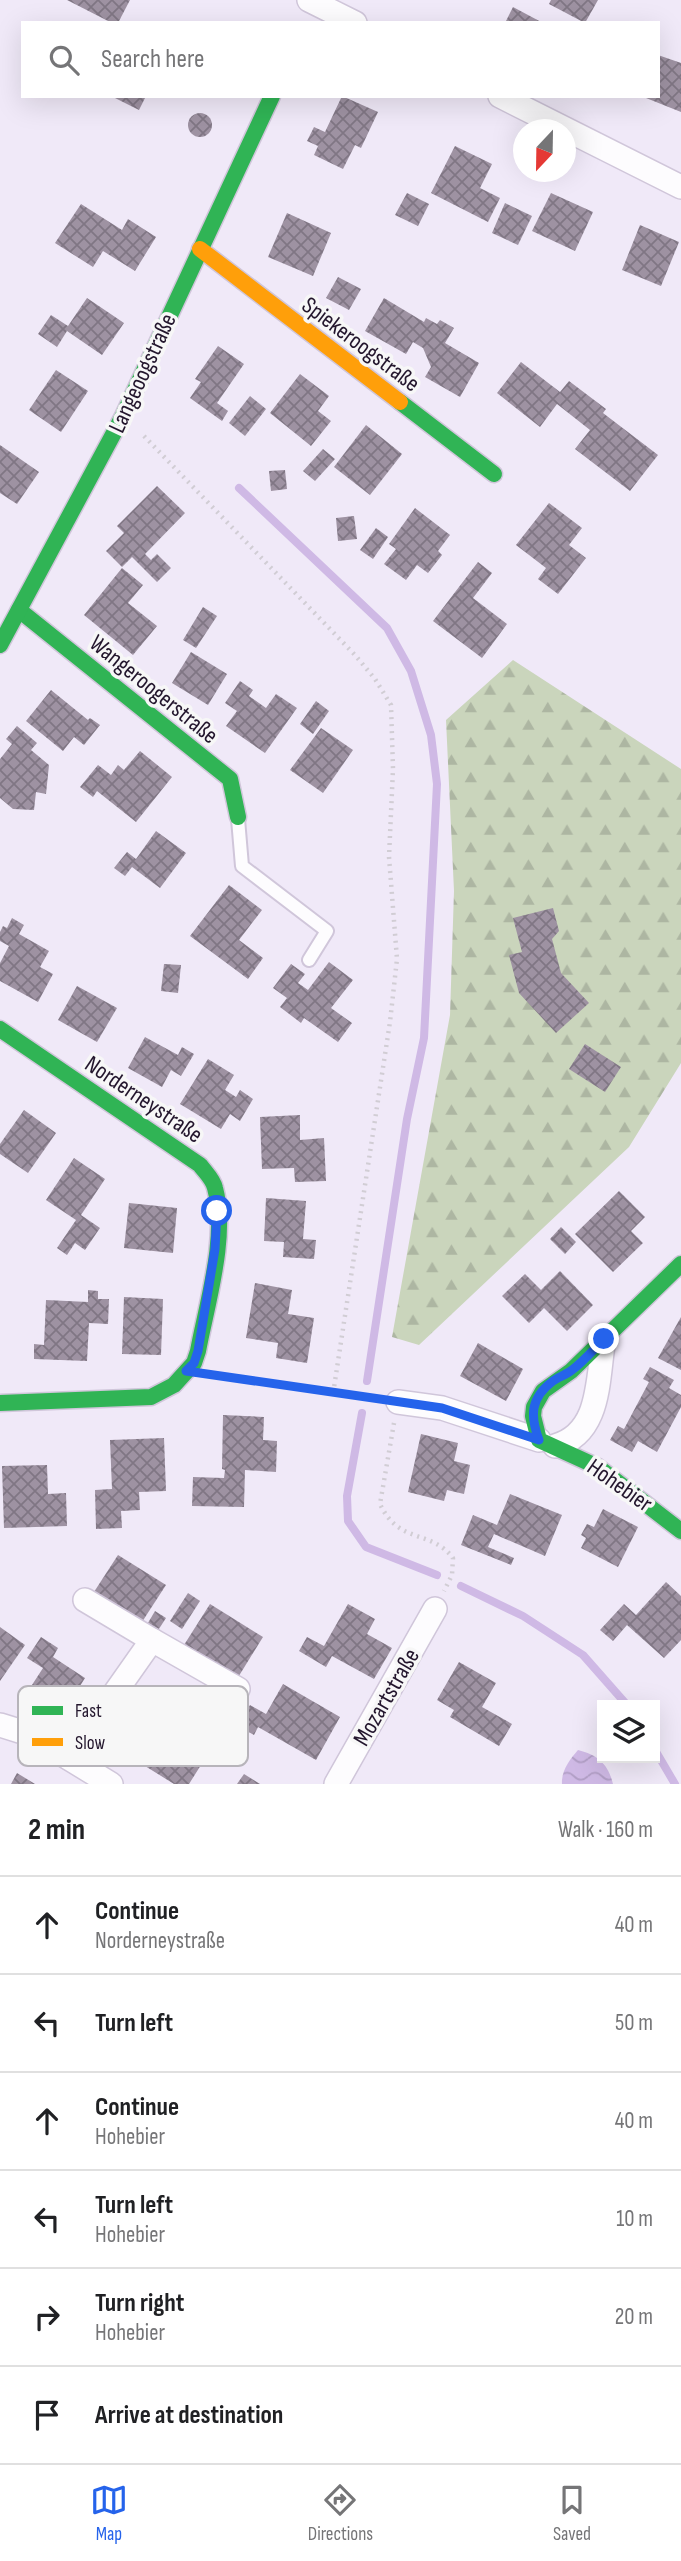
<!DOCTYPE html>
<html lang="en">
<head>
<meta charset="utf-8">
<style>
	body { margin:0; font-family:"Sofia Sans Condensed",sans-serif; background:#f2f2f2; color:#202124 }
	.controls { position:absolute; right:21px; bottom:21px; display:grid; overflow:hidden; border-radius:0px; box-shadow:0 7px 28px #0002 }
	.controls button { width:63px; height:63px; display:grid; place-items:center; padding:0; border:0; border-bottom:2px solid #e0e0e0; background:#fff; color:#202124; font:35px sans-serif }
	.compass { position:absolute; left:513px; top:119px; width:63px; height:63px; border-radius:50%; background:#fff; box-shadow:0 7px 28px #0002; rotate:202deg }
	.stop { position:absolute; width:21px; height:21px; margin:-16px; border:5px solid #2563eb; border-radius:50%; background:#fff }
	.stop.end { background:#2563eb; border-color:#fff; box-shadow:0 2px 7px #0008 }
	.list { margin:0; padding:0; list-style:none }
	h2 { display:flex; justify-content:space-between; align-items:center; height:91px; margin:0; padding:0 28px; font-size:30px }
	h2 small { font-size:23px; font-weight:400; color:#757577 }
	.list li { display:grid; grid-template-columns:46px 1fr auto; gap:21px; align-items:center; box-sizing:border-box; height:98px; padding:0 28px; border-top:2px solid #e0e0e0 }
	.list b { display:block; font-size:26px; white-space:nowrap }
	.list p { margin:0; font-size:23px; white-space:nowrap; color:#757577 }
	.list em { font-size:23px; font-style:normal; color:#757577 }
	.icon { flex:none; width:38px; height:38px; fill:none; stroke:currentColor; stroke-width:2; stroke-linecap:round; stroke-linejoin:round }
	.map { position:relative; flex:none; width:681px; height:1784px; overflow:hidden }
	.search { position:absolute; background:#fff; box-shadow:0 7px 28px #0002; left:21px; right:21px; top:21px; height:77px; display:flex; align-items:center; gap:18px; box-sizing:border-box; padding:0 24px; border-radius:0px; color:#757577; font-size:26px }
	.sheet { height:679px; background:#fff }
	nav { display:flex; justify-content:space-around; align-items:center; box-sizing:border-box; height:98px; border-top:2px solid #e0e0e0; background:#fff; font-size:19px; color:#757577 }
	nav a { display:grid; justify-items:center; gap:4px }
	nav .on { color:#2563eb }
	.map>svg:first-child { display:block }
	.forest { fill:url(#forest-firs) }
	.water { fill:url(#water-waves) }
	.lines { fill:none; stroke-linecap:round; stroke-linejoin:round }
	.stream { stroke:#cfb9e5; stroke-width:8 }
	.building { fill:url(#building-cross-hatch) }
	.lane-casing { stroke:#d0c6da; stroke-width:16 }
	.street-casing { stroke:#d0c6da; stroke-width:26 }
	.fast-casing { stroke:#d0c6da; stroke-width:19 }
	.slow-casing { stroke:#d0c6da; stroke-width:19 }
	.path { stroke:#d1cdd4; stroke-width:4.5; stroke-dasharray:2 5; stroke-linecap:butt }
	.lane { stroke:#fdfcfe; stroke-width:12 }
	.street { stroke:#fdfcfe; stroke-width:23 }
	.fast { stroke:#30b455; stroke-width:16 }
	.slow { stroke:#ff9f0a; stroke-width:16 }
	.route { stroke:#2563eb; stroke-width:9 }
	.labels { text-anchor:middle; stroke-width:7; stroke-linejoin:round; paint-order:stroke }
	.street-label { font-size:24px; fill:#23162d; stroke:#f7f7f7 }
	.key { fill:#f7f7f7; stroke:#b7b4ba; stroke-width:2 }
	.key-label { font-size:19px; fill:#23162d }
</style>
</head>
<body>
<div class="map">
<svg width="681" height="1784" viewBox="0 0 681 1784">
	<defs>
		<pattern id="forest-firs" width="22" height="20" patternUnits="userSpaceOnUse" patternTransform="scale(1.75)"><rect width="22" height="20" fill="#cad5bc"/><path d="M5 1l3.5 6h-7zM16 11l3.5 6h-7z" fill="#adb6a2"/></pattern>
		<pattern id="water-waves" width="16" height="10" patternUnits="userSpaceOnUse" patternTransform="scale(1.75)"><rect width="16" height="10" fill="#cfb9e5"/><path d="M0 5q4-4 8 0t8 0" fill="none" stroke="#b19ec5"/></pattern>
		<pattern id="building-cross-hatch" width="8" height="8" patternUnits="userSpaceOnUse" patternTransform="scale(1.75)"><rect width="8" height="8" fill="#9e92a2"/><path d="M0 0l8 8M0 8l8-8" fill="none" stroke="#807684"/></pattern>
	</defs>
	<rect width="100%" height="100%" fill="#f0e9f8"/>
	<path class="forest" d="M513,660L681,769V1063L629,1147L419,1345L392,1337L450,1015L454,891L446,720Z"/>
	<path class="water" d="M578,1750C598,1755 608,1764 613,1784H562C561,1771 570,1759 578,1750Z"/>
	<g class="lines">
		<g class="stream">
			<path d="M239,488L387,628L411,671L431,735L437,784L424,1038L407,1119L367,1381"/>
			<path d="M362,1413L347,1496L348,1521L366,1547L437,1575"/>
			<path d="M461,1586L523,1616L583,1655L627,1705"/>
			<path d="M655,1750L675,1784"/>
		</g>
	</g>
	<g class="building">
		<path d="M67,0H130L118,23H112Z"/>
		<path d="M551,0H598L585,23L549,4Z"/>
		<path d="M513,7L543,23H505Z"/>
		<path d="M658,55L681,63V112L641,96H658Z"/>
		<path d="M111,96H146L139,110Z"/>
		<path d="M342,96L378,112L361,148L355,145L343,169L314,155L318,146L307,141L314,127L325,132Z"/>
		<circle cx="200" cy="125" r="12"/>
		<path d="M455,146L492,164L480,188L500,198L488,222L431,193Z"/>
		<path d="M407,193L429,204L418,226L395,215Z"/>
		<path d="M551,193L593,212L575,251L532,231Z"/>
		<path d="M505,203L532,216L518,245L492,233Z"/>
		<path d="M81,204L122,230L128,219L156,237L135,271L103,251L93,267L55,243Z"/>
		<path d="M287,213L331,233L313,276L268,257Z"/>
		<path d="M640,225L679,242L661,286L622,270Z"/>
		<path d="M338,277L361,289L349,310L326,298Z"/>
		<path d="M87,298L124,323L102,355L67,331L57,347L38,334L51,315L68,326Z"/>
		<path d="M384,298L424,322L426,318L437,324L440,320L454,328L445,343L479,363L460,397L425,377L431,367L423,348L413,342L406,354L365,331Z"/>
		<path d="M218,346L244,364L217,403L228,411L222,421L190,398L201,382L195,379Z"/>
		<path d="M521,362L560,392L569,381L606,409L603,413L658,455L630,491L575,449L590,430L557,404L540,427L497,393Z"/>
		<path d="M56,370L88,391L61,432L29,410Z"/>
		<path d="M300,374L329,396L318,411L331,421L311,446L270,413Z"/>
		<path d="M250,396L266,409L245,436L229,423Z"/>
		<path d="M366,425L402,454L370,495L334,467Z"/>
		<path d="M0,445L39,472L17,504L0,493Z"/>
		<path d="M323,449L335,459L315,481L303,471Z"/>
		<path d="M285,470L287,489L271,491L269,471Z"/>
		<path d="M157,486L185,513L145,554L151,560L157,554L171,568L157,582L132,557L122,567L106,551L124,533L117,526Z"/>
		<path d="M549,503L582,528L569,545L586,558L558,594L538,579L546,568L516,545Z"/>
		<path d="M415,508L450,535L438,551L442,555L428,573L417,565L406,580L384,564L396,549L389,544Z"/>
		<path d="M354,516L357,539L338,541L336,518Z"/>
		<path d="M376,528L388,537L373,559L360,550Z"/>
		<path d="M478,562L492,573L473,598L507,624L482,658L433,621Z"/>
		<path d="M122,568L143,585L128,603L157,626L133,655L84,615Z"/>
		<path d="M203,607L217,616L196,648L183,640Z"/>
		<path d="M191,652L227,674L208,705L172,683Z"/>
		<path d="M240,681L253,690L249,696L266,708L276,694L297,708L265,753L226,726L237,711L225,703Z"/>
		<path d="M51,690L88,720L90,718L100,725L84,745L74,737L63,751L26,721Z"/>
		<path d="M316,701L329,711L313,734L300,724Z"/>
		<path d="M17,726L37,743L31,750L49,765L46,794L36,792L34,810L13,809L0,798V759L12,744L6,739Z"/>
		<path d="M321,728L353,750L323,793L290,770Z"/>
		<path d="M140,751L172,777L136,822L97,791L93,797L80,787L98,765L111,775L118,765L124,770Z"/>
		<path d="M156,831L186,853L160,888L132,867L125,876L114,868L127,852L136,859Z"/>
		<path d="M229,885L262,910L239,940L263,958L248,979L190,936Z"/>
		<path d="M553,908L559,931L552,939L561,973L589,1003L556,1033L519,993L509,955L522,952L513,918Z"/>
		<path d="M12,918L24,925L19,934L49,951L40,967L53,974L38,1002L0,981V963L9,946L0,941V932L3,926L7,928Z"/>
		<path d="M329,962L353,980L331,1008L352,1023L338,1042L304,1018L301,1023L280,1007L287,998L273,988L291,964L305,974L298,983L308,990Z"/>
		<path d="M164,964L181,965L178,993L161,991Z"/>
		<path d="M77,986L117,1008L97,1042L58,1020Z"/>
		<path d="M145,1037L178,1055L182,1047L194,1054L181,1076L171,1070L162,1087L128,1068Z"/>
		<path d="M585,1044L621,1067L605,1092L569,1069Z"/>
		<path d="M208,1059L234,1075L225,1090L236,1097L240,1090L253,1099L240,1121L230,1114L221,1129L180,1104Z"/>
		<path d="M24,1110L56,1133L28,1173L0,1154V1144Z"/>
		<path d="M300,1115V1140L324,1138L326,1181L295,1182L294,1168L262,1169L260,1117Z"/>
		<path d="M74,1158L105,1179L81,1215L100,1228L85,1250L75,1243L67,1255L57,1248L76,1220L46,1200Z"/>
		<path d="M619,1191L645,1217L631,1231L643,1243L613,1272L575,1234Z"/>
		<path d="M266,1198L306,1201L303,1239L316,1240L314,1259L283,1257L284,1242L264,1241Z"/>
		<path d="M129,1203L177,1208L173,1253L124,1248Z"/>
		<path d="M561,1227L576,1242L565,1254L550,1239Z"/>
		<path d="M560,1271L593,1305L567,1331L544,1308L529,1323L502,1296L525,1274L541,1290Z"/>
		<path d="M255,1283L292,1290L288,1314L314,1318L307,1363L276,1358L278,1343L246,1338Z"/>
		<path d="M88,1290L98,1291V1299H109L108,1324L89,1323L87,1361L34,1359V1344L44,1345L46,1300L88,1302Z"/>
		<path d="M124,1297L163,1299L161,1355L122,1354Z"/>
		<path d="M681,1317V1370L658,1358Z"/>
		<path d="M478,1343L523,1369L506,1401L460,1376Z"/>
		<path d="M650,1367L674,1380L669,1388L681,1395V1407L657,1452L638,1441L632,1452L610,1440L618,1426L624,1429L649,1382L643,1379Z"/>
		<path d="M223,1415L264,1417L263,1440L277,1441L276,1472L245,1470L244,1507L192,1506L193,1477L224,1478L225,1470L222,1469Z"/>
		<path d="M421,1434L458,1443L454,1461L470,1465L464,1494L447,1490L444,1501L408,1492Z"/>
		<path d="M164,1438L166,1491L139,1492L140,1510L121,1511L122,1528L96,1529L95,1490L112,1489L110,1440Z"/>
		<path d="M47,1465L48,1494L66,1493L67,1526L4,1528L2,1466Z"/>
		<path d="M510,1494L562,1515L545,1556L494,1534L488,1547L514,1558L511,1565L461,1545L473,1515L497,1525Z"/>
		<path d="M603,1509L638,1527L618,1567L581,1548L586,1538L581,1535L587,1524L594,1527Z"/>
		<path d="M118,1555L166,1585L140,1625L92,1595Z"/>
		<path d="M666,1582L681,1596V1640L664,1658L627,1625L613,1641L600,1630L624,1604L636,1615Z"/>
		<path d="M188,1593L200,1601L182,1629L170,1621Z"/>
		<path d="M210,1604L263,1637L237,1679L184,1645Z"/>
		<path d="M348,1604L375,1619L367,1634L392,1648L374,1679L332,1656L326,1667L299,1651L307,1637L324,1646Z"/>
		<path d="M155,1611L166,1618L155,1635L145,1628Z"/>
		<path d="M0,1627L25,1645L0,1681Z"/>
		<path d="M41,1637L58,1648L53,1657L85,1678L65,1710L30,1688L43,1668L27,1658Z"/>
		<path d="M459,1662L496,1683L482,1707L512,1724L499,1746L450,1717L454,1710L437,1700Z"/>
		<path d="M283,1684L340,1717L316,1760L258,1727L254,1735L238,1726L250,1705L266,1714Z"/>
		<path d="M141,1690L174,1711L169,1719L213,1746L189,1784H174L137,1761L149,1742L120,1724Z"/>
		<path d="M17,1773L35,1784H11Z"/>
		<path d="M244,1774L260,1784H237Z"/>
	</g>
	<g class="lines">
		<g class="lane-casing">
			<path id="lane" d="M238,819L242,866L327,931L309,960"/>
		</g>
		<g class="street-casing">
			<g id="street">
				<path d="M309,0L355,23"/>
				<path d="M500,96L681,187"/>
				<path d="M398,1402L442,1408L539,1440"/>
				<path d="M555,1446C602,1433 597,1377 604,1339"/>
				<path d="M85,1600L152,1640"/>
				<path d="M0,1725L29,1734L111,1784"/>
				<path d="M69,1758L152,1640L238,1689"/>
				<path d="M336,1784L435,1609"/>
			</g>
		</g>
		<g class="fast-casing">
			<g id="fast">
				<path d="M400,402L494,474"/>
				<path d="M19,610L230,779L238,817"/>
				<path d="M0,645L123,416L272,96"/>
				<path d="M0,1029L200,1165C205,1172 213,1179 215,1188C228,1236 207,1303 198,1351L194,1363L174,1385L151,1397L0,1403"/>
				<path d="M681,1264L571,1371L543,1391L534,1407L533,1416L539,1440L598,1467L681,1531"/>
			</g>
		</g>
		<g class="slow-casing">
			<path id="slow" d="M200,249L400,402"/>
		</g>
		<g class="path">
			<path d="M144,436L355,655L375,679L391,705L393,769L389,857L397,959L390,1022L333,1394"/>
			<path d="M218,1377L376,1399"/>
			<path d="M394,1423L380,1504C399,1545 431,1529 453,1558L452,1575L444,1591"/>
		</g>
		<use href="#lane" class="lane"/>
		<use href="#street" class="street"/>
		<use href="#fast" class="fast"/>
		<use href="#slow" class="slow"/>
	</g>
	<g class="lines">
		<path class="route" d="M217,1211L215,1249L198,1351L194,1363L186,1371L442,1408L539,1440C530,1416 530,1398 553,1381C558,1377 566,1375 572,1370C584,1361 594,1349 604,1339"/>
	</g>
	<g class="labels">
		<g class="street-label">
			<text transform="translate(361 344) rotate(37)" y="8">Spiekeroogstraße</text>
			<text transform="translate(142 373) rotate(-65)" y="8">Langeoogstraße</text>
			<text transform="translate(154 689) rotate(39)" y="8">Wangeroogerstraße</text>
			<text transform="translate(144 1099) rotate(34)" y="8">Norderneystraße</text>
			<text transform="translate(620 1485) rotate(35)" y="8">Hohebier</text>
			<text transform="translate(386 1697) rotate(-60)" y="8">Mozartstraße</text>
		</g>
	</g>
	<rect x="18" y="1686" width="230" height="80" rx="10" class="key"/>
	<rect x="32" y="1706" width="31" height="9" fill="#30b455"/>
	<rect x="32" y="1738" width="31" height="8" fill="#ff9f0a"/>
	<g class="key-label">
		<text x="75" y="1717">Fast</text>
		<text x="75" y="1749">Slow</text>
	</g>
</svg>
<div class="controls">
<button><svg class="icon" aria-label="layers" viewBox="0 0 24 24"><path d="M12 4l9 5-9 5-9-5zM3 14l9 5 9-5"/></svg></button>
</div>
<svg class="compass" viewBox="-18 -18 36 36"><path d="M0-13l5 13h-10z" fill="#e53935"/><path d="M0 13l5-13h-10z" fill="#757577"/></svg>
<div class="stop" style="left:217px;top:1211px"></div>
<div class="stop end" style="left:604px;top:1339px"></div>
<div class="search"><svg class="icon" aria-label="search" viewBox="0 0 24 24"><circle cx="10" cy="10" r="6"/><path d="M15 15l6 6"/></svg>Search here</div>
</div>
<section class="sheet">
<h2>2 min<small>Walk · 160 m</small></h2>
<ul class="list">
<li><svg class="icon" aria-label="ahead" viewBox="0 0 24 24"><path d="M12 20V5M6 11l6-6 6 6"/></svg><div><b>Continue</b><p>Norderneystraße</p></div><em>40 m</em></li>
<li><svg class="icon" aria-label="left" viewBox="0 0 24 24"><path d="M17 20v-9H6M10 6l-5 5 5 5"/></svg><div><b>Turn left</b></div><em>50 m</em></li>
<li><svg class="icon" aria-label="ahead" viewBox="0 0 24 24"><path d="M12 20V5M6 11l6-6 6 6"/></svg><div><b>Continue</b><p>Hohebier</p></div><em>40 m</em></li>
<li><svg class="icon" aria-label="left" viewBox="0 0 24 24"><path d="M17 20v-9H6M10 6l-5 5 5 5"/></svg><div><b>Turn left</b><p>Hohebier</p></div><em>10 m</em></li>
<li><svg class="icon" aria-label="right" viewBox="0 0 24 24"><path d="M7 20v-9h11M14 6l5 5-5 5"/></svg><div><b>Turn right</b><p>Hohebier</p></div><em>20 m</em></li>
<li><svg class="icon" aria-label="arrive" viewBox="0 0 24 24"><path d="M6 21V4h12l-3 4 3 4H6"/></svg><div><b>Arrive at destination</b></div></li>
</ul>
</section>
<nav>
<a class="on"><svg class="icon" aria-label="map" viewBox="0 0 24 24"><path d="M3 6l6-2 6 2 6-2v14l-6 2-6-2-6 2zM9 4v14M15 6v14"/></svg>Map</a>
<a><svg class="icon" aria-label="directions" viewBox="0 0 24 24"><path d="M12 3l9 9-9 9-9-9zM9 14v-3h6M13 9l2 2-2 2"/></svg>Directions</a>
<a><svg class="icon" aria-label="saved" viewBox="0 0 24 24"><path d="M7 4h10v16l-5-4-5 4z"/></svg>Saved</a>
</nav>
</body>
</html>
